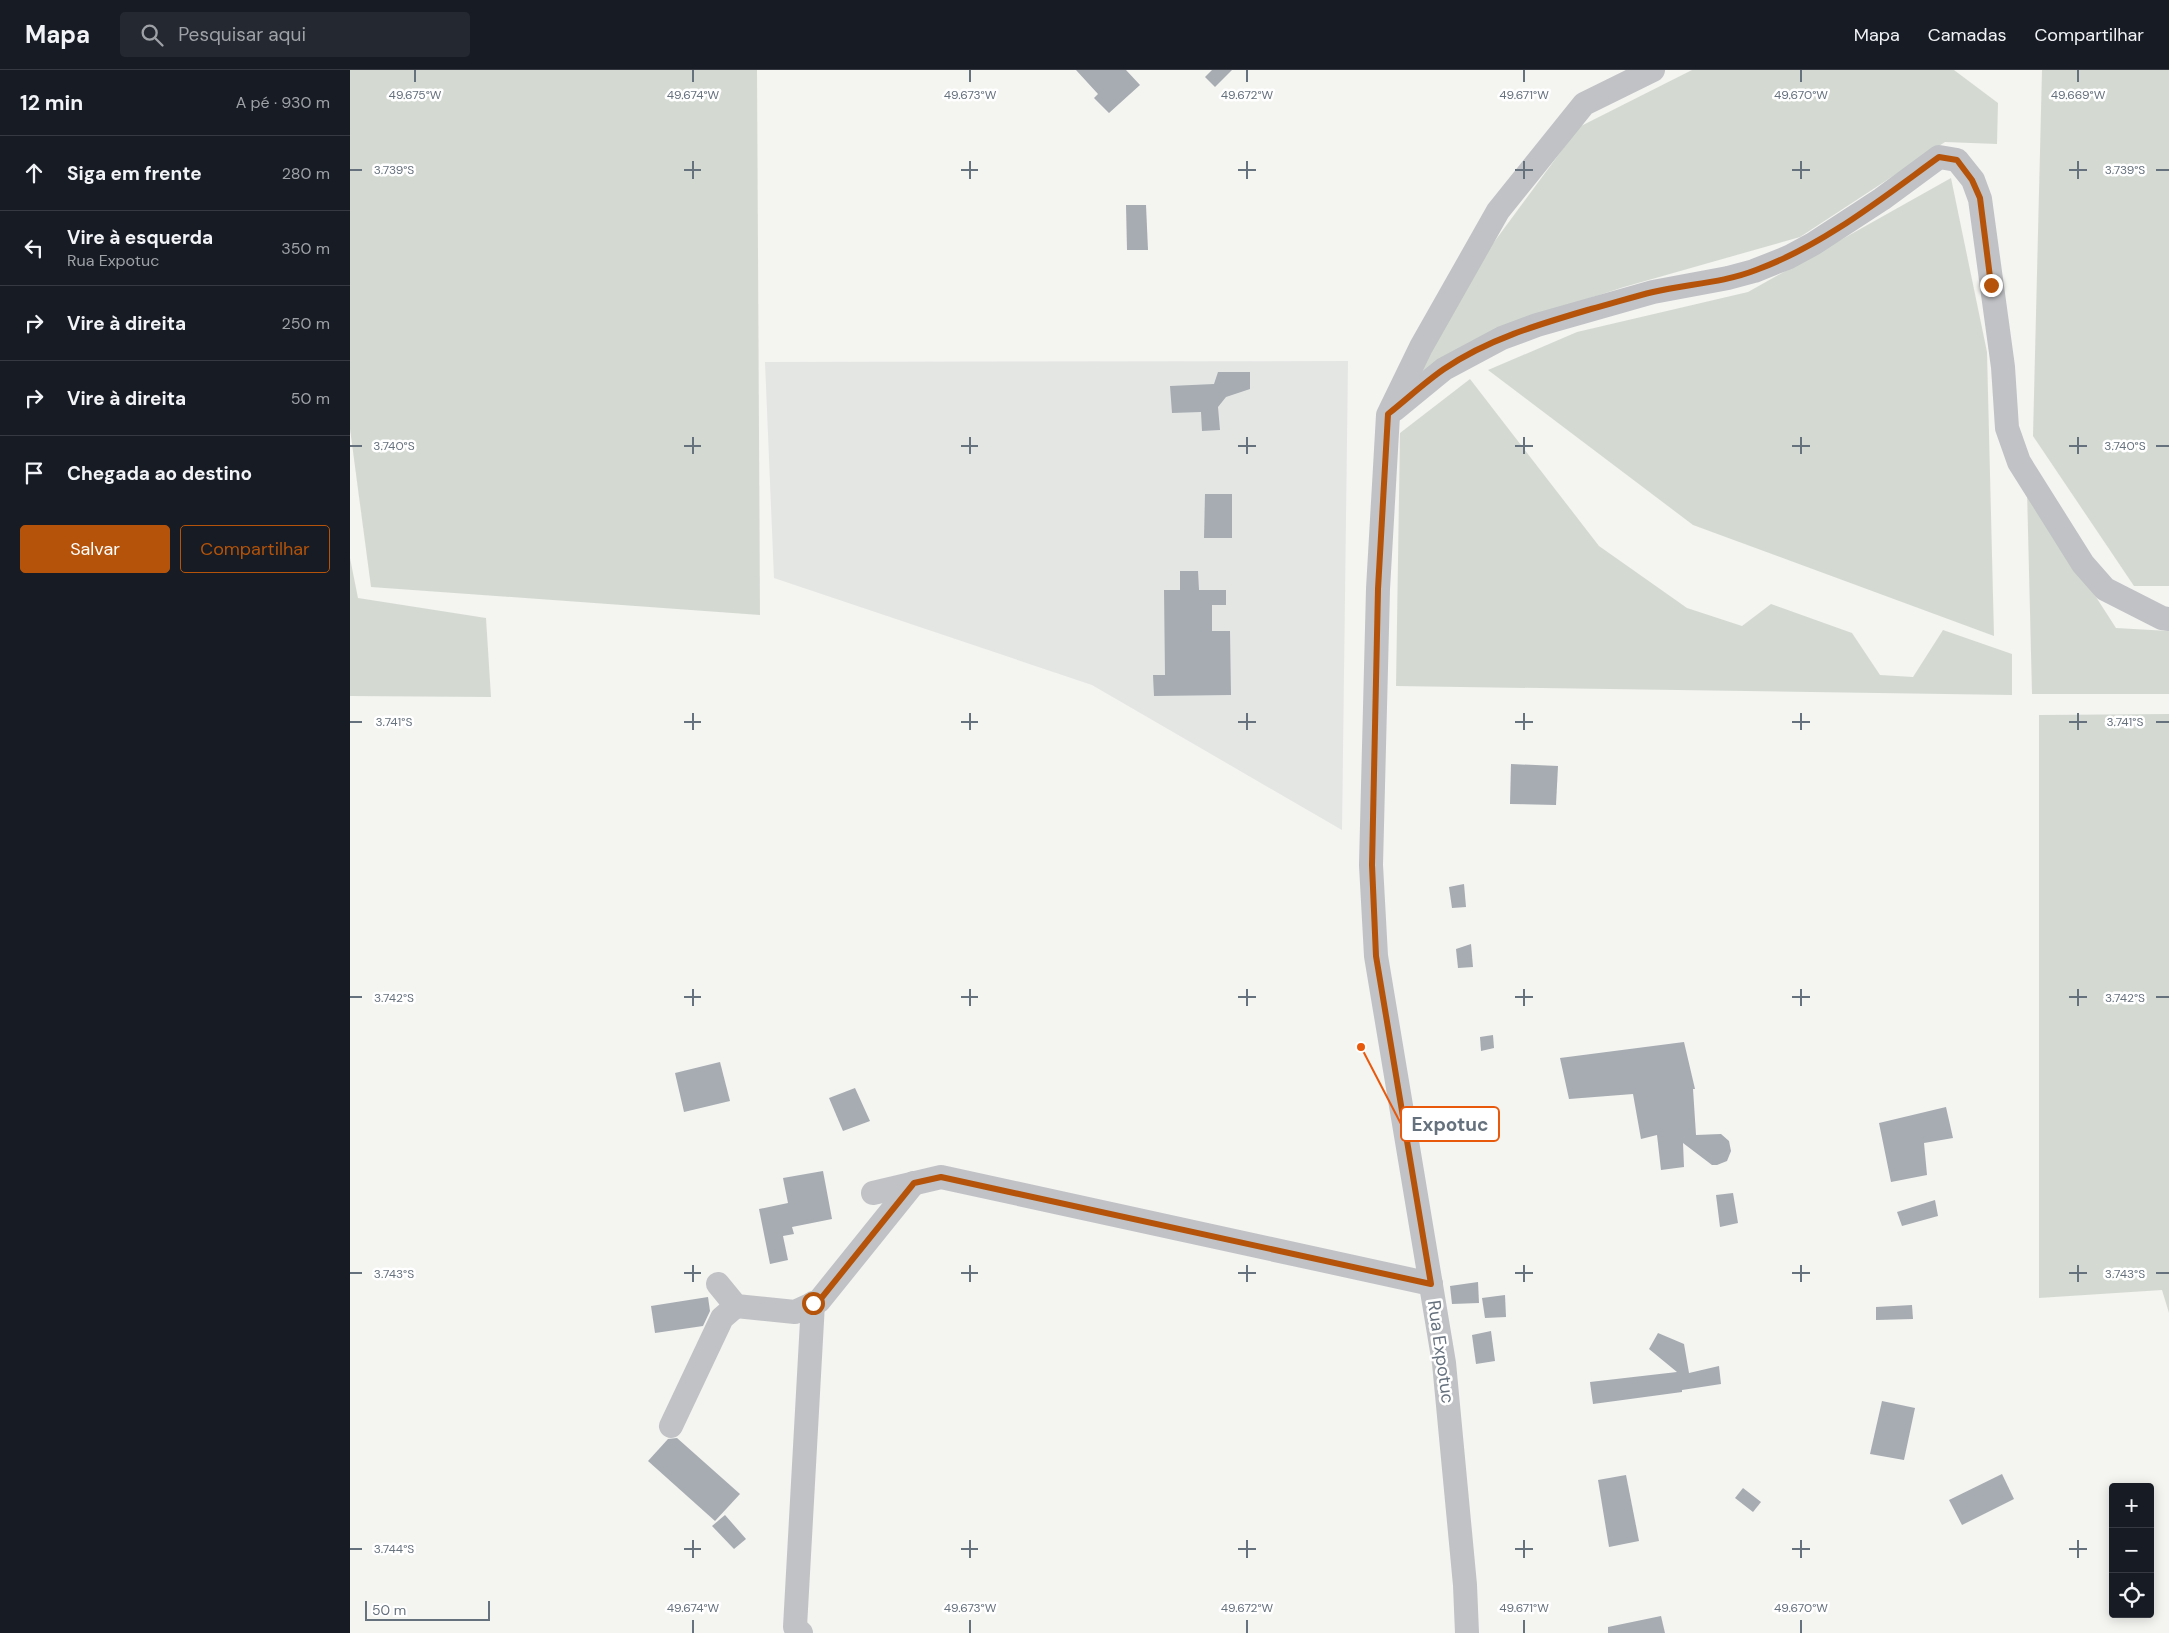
<!DOCTYPE html>
<html lang="pt">
<head>
<meta charset="utf-8">
<style>
	body { margin:0; font-family:"DM Sans",sans-serif; background:#242831; color:#f1f3f6 }
	.controls { position:absolute; right:15px; bottom:15px; display:grid; overflow:hidden; border-radius:5px; box-shadow:0 2px 12px #0003 }
	.controls button { width:45px; height:45px; display:grid; place-items:center; padding:0; border:0; border-bottom:1px solid #363941; background:#171b24; color:#f1f3f6; font:25px sans-serif }
	.scale { position:absolute; left:15px; bottom:12px; width:125px; box-sizing:border-box; padding-left:5px; border:2px solid #66717e; border-top:0; font-size:14px; line-height:18px; white-space:nowrap; color:#66717e; -webkit-text-stroke:4px #fff; paint-order:stroke }
	.stop { position:absolute; width:15px; height:15px; margin:-11px; border:4px solid #b45309; border-radius:50%; background:#fff }
	.stop.end { background:#b45309; border-color:#fff; box-shadow:0 1px 5px #0008 }
	.list { margin:0; padding:0; list-style:none }
	h2 { display:flex; justify-content:space-between; align-items:center; height:65px; margin:0; padding:0 20px; font-size:21px }
	h2 small { font-size:16px; font-weight:400; color:#9ea1a6 }
	.list li { display:grid; grid-template-columns:32px 1fr auto; gap:15px; align-items:center; box-sizing:border-box; height:75px; padding:0 20px; border-top:1px solid #363941 }
	.list b { display:block; font-size:19px; white-space:nowrap }
	.list p { margin:0; font-size:16px; white-space:nowrap; color:#9ea1a6 }
	.list em { font-size:16px; font-style:normal; color:#9ea1a6 }
	.actions { display:flex; gap:10px; padding:15px 20px }
	.actions a { flex:1; padding:11px 0; border:1px solid #b45309; border-radius:5px; text-align:center; font-size:18px; color:#b45309 }
	.actions .main { background:#b45309; color:#fff }
	.icon { flex:none; width:28px; height:28px; fill:none; stroke:currentColor; stroke-width:2; stroke-linecap:round; stroke-linejoin:round }
	.map { position:relative; flex:none; width:1819px; height:1563px; overflow:hidden }
	header { display:flex; align-items:center; gap:30px; box-sizing:border-box; height:70px; padding:0 25px; background:#171b24; border-bottom:1px solid #363941 }
	header strong { font-size:24px }
	nav { display:flex; gap:28px; margin-inline-start:auto; font-size:18px }
	.search { width:350px; height:45px; background:#242831; display:flex; align-items:center; gap:12px; box-sizing:border-box; padding:0 18px; border-radius:5px; color:#9ea1a6; font-size:19px }
	main { display:flex }
	aside { flex:1; background:#171b24 }
	.map>svg:first-child { display:block }
	.built { fill:#e4e6e4 }
	.green { fill:#d4dad2 }
	.building { fill:#a6acb2 }
	.lines { fill:none; stroke-linecap:round; stroke-linejoin:round }
	.minor { stroke:#c0c2c5; stroke-width:24 }
	.route { stroke:#b45309; stroke-width:6 }
	.ticks { fill:none; stroke:#66717e; stroke-width:2 }
	.labels { text-anchor:middle; stroke-width:5; stroke-linejoin:round; paint-order:stroke }
	.street-label { font-size:18px; fill:#66717e; stroke:#fff }
	.ticks-label { font-size:12px; text-anchor:middle; fill:#66717e; stroke:#fff; stroke-width:5; stroke-linejoin:round; paint-order:stroke }
	.leader { fill:none; stroke:#e8590c; stroke-width:2 }
	.callout-dot { fill:#e8590c; stroke:#fff; stroke-width:2 }
	.callout { fill:#fff; stroke:#e8590c; stroke-width:2 }
	.callout-label { font-size:19px; text-anchor:middle; font-weight:bold; fill:#66717e }
</style>
</head>
<body>
<header>
<strong>Mapa</strong>
<div class="search"><svg class="icon" aria-label="search" viewBox="0 0 24 24"><circle cx="10" cy="10" r="6"/><path d="M15 15l6 6"/></svg>Pesquisar aqui</div>
<nav><a>Mapa</a><a>Camadas</a><a>Compartilhar</a></nav>
</header>
<main>
<aside>
<h2>12 min<small>A pé · 930 m</small></h2>
<ul class="list">
<li><svg class="icon" aria-label="ahead" viewBox="0 0 24 24"><path d="M12 20V5M6 11l6-6 6 6"/></svg><div><b>Siga em frente</b></div><em>280 m</em></li>
<li><svg class="icon" aria-label="left" viewBox="0 0 24 24"><path d="M17 20v-9H6M10 6l-5 5 5 5"/></svg><div><b>Vire à esquerda</b><p>Rua Expotuc</p></div><em>350 m</em></li>
<li><svg class="icon" aria-label="right" viewBox="0 0 24 24"><path d="M7 20v-9h11M14 6l5 5-5 5"/></svg><div><b>Vire à direita</b></div><em>250 m</em></li>
<li><svg class="icon" aria-label="right" viewBox="0 0 24 24"><path d="M7 20v-9h11M14 6l5 5-5 5"/></svg><div><b>Vire à direita</b></div><em>50 m</em></li>
<li><svg class="icon" aria-label="arrive" viewBox="0 0 24 24"><path d="M6 21V4h12l-3 4 3 4H6"/></svg><div><b>Chegada ao destino</b></div></li>
</ul>
<div class="actions"><a class="main">Salvar</a><a>Compartilhar</a></div>
</aside>
<div class="map">
<svg width="1819" height="1563" viewBox="0 0 1819 1563">
	<rect width="100%" height="100%" fill="#f4f4f1"/>
	<path class="built" d="M998,291L992,760L742,615L424,508L415,292Z"/>
	<g class="green">
		<path d="M0,0H407L410,545L21,517L0,359Z"/>
		<path d="M1342,0H1604L1648,33L1647,74L1595,72L1450,167L1274,217L1150,257L1061,311L1119,206L1229,57Z"/>
		<path d="M1692,0H1819V516H1784L1683,366Z"/>
		<path d="M1601,108L1637,282L1644,566L1343,455L1138,300L1227,262L1398,222Z"/>
		<path d="M1120,309L1249,476L1337,538L1392,556L1421,534L1502,563L1530,605L1563,607L1593,560L1662,584V625L1046,616L1050,363Z"/>
		<path d="M1677,420L1766,558L1819,561V624H1682Z"/>
		<path d="M0,488L8,528L136,548L141,627L0,626Z"/>
		<path d="M1819,644V1243L1812,1220L1689,1228V645Z"/>
	</g>
	<g class="building">
		<path d="M726,0H776L790,15L759,43L744,28L748,24Z"/>
		<path d="M862,0H882L865,17L855,7Z"/>
		<path d="M776,135H796L798,180H777Z"/>
		<path d="M868,302H900V319L876,327L868,337L870,360L852,361L851,342L822,343L820,316L864,314Z"/>
		<path d="M855,424H882V468H854Z"/>
		<path d="M830,501H848L849,520H876V535H862V561H880L881,625L804,626L803,605H815L814,520H830Z"/>
		<path d="M1161,694L1208,696L1206,735L1160,734Z"/>
		<path d="M1114,814L1116,837L1102,838L1099,817Z"/>
		<path d="M1121,874L1123,897L1108,898L1106,879Z"/>
		<path d="M1143,965L1144,978L1131,981L1130,967Z"/>
		<path d="M1334,972L1345,1019H1343L1346,1065L1371,1064L1379,1071L1381,1081L1377,1091L1367,1095H1362L1333,1073L1334,1097L1311,1100L1307,1065L1291,1069L1283,1024L1219,1029L1210,988Z"/>
		<path d="M370,992L380,1031L334,1042L325,1003Z"/>
		<path d="M505,1018L520,1051L493,1061L479,1028Z"/>
		<path d="M1596,1037L1603,1068L1574,1073L1577,1105L1541,1112L1529,1053Z"/>
		<path d="M473,1101L482,1149L442,1157L444,1164L433,1166L438,1190L420,1194L409,1139L438,1133L433,1108Z"/>
		<path d="M1383,1123L1388,1153L1370,1157L1366,1125Z"/>
		<path d="M1585,1130L1588,1146L1552,1156L1547,1142Z"/>
		<path d="M1128,1212L1129,1233L1102,1234L1100,1216Z"/>
		<path d="M1155,1225L1156,1247L1135,1248L1132,1228Z"/>
		<path d="M358,1227L360,1241L353,1256L305,1263L301,1236Z"/>
		<path d="M1562,1235L1563,1249L1526,1250V1237Z"/>
		<path d="M1141,1261L1145,1291L1126,1294L1122,1265Z"/>
		<path d="M1308,1263L1334,1274L1339,1303L1369,1296L1371,1314L1332,1320V1322L1243,1334L1240,1312L1327,1302L1299,1279Z"/>
		<path d="M1532,1331L1565,1338L1554,1390L1520,1384Z"/>
		<path d="M327,1368L390,1424L365,1451L298,1391L318,1369Z"/>
		<path d="M1652,1404L1664,1429L1612,1455L1599,1430Z"/>
		<path d="M1276,1405L1289,1471L1259,1477L1248,1410Z"/>
		<path d="M1393,1418L1411,1432L1403,1442L1385,1428Z"/>
		<path d="M375,1445L396,1469L384,1479L362,1456Z"/>
		<path d="M1311,1546L1315,1563H1258V1557Z"/>
	</g>
	<g class="lines">
		<g class="minor">
			<path d="M1044,340L1094,299L1152,268L1187,255L1303,222L1378,208L1404,201L1439,187L1463,174L1532,129L1589,87L1607,90L1623,110L1630,129L1653,297L1657,358L1669,392L1733,494L1755,519L1812,548L1819,549"/>
			<path d="M523,1123L591,1107L1081,1214"/>
			<path d="M368,1214L386,1236L445,1242L469,1231L564,1113"/>
			<path d="M321,1356L372,1248L386,1236"/>
			<path d="M451,1563L445,1557L463,1233"/>
			<path d="M1117,1563L1115,1515L1094,1293L1026,886L1021,795L1028,519L1038,345L1071,277L1148,141L1234,34L1303,0"/>
		</g>
	</g>
	<g class="lines">
		<path class="route" d="M463,1233L469,1231L564,1113L591,1107L1081,1214L1026,886L1022,795L1028,519L1038,344C1057,329 1075,312 1094,299C1138,269 1190,254 1241,239C1261,234 1282,227 1303,222C1337,214 1373,213 1406,200C1474,175 1531,129 1589,87L1607,90L1622,110L1630,128L1641,215"/>
	</g>
	<path class="ticks" d="M65,0V12M343,0V12M620,0V12M897,0V12M1174,0V12M1451,0V12M1728,0V12M343,91V109M620,91V109M897,91V109M1174,91V109M1451,91V109M1728,91V109M0,100H12M334,100H351M611,100H628M888,100H906M1165,100H1183M1442,100H1460M1719,100H1737M1806,100H1819M343,367V384M620,367V384M897,367V384M1174,367V384M1451,367V384M1728,367V384M0,376H12M334,376H351M611,376H628M888,376H906M1165,376H1183M1442,376H1460M1719,376H1737M1806,376H1819M343,643V660M620,643V660M897,643V660M1174,643V660M1451,643V660M1728,643V660M0,652H12M334,652H351M611,652H628M888,652H906M1165,652H1183M1442,652H1460M1719,652H1737M1806,652H1819M343,919V936M620,919V936M897,919V936M1174,919V936M1451,919V936M1728,919V936M0,927H12M334,927H351M611,927H628M888,927H906M1165,927H1183M1442,927H1460M1719,927H1737M1806,927H1819M343,1195V1212M620,1195V1212M897,1195V1212M1174,1195V1212M1451,1195V1212M1728,1195V1212M0,1203H12M334,1203H351M611,1203H628M888,1203H906M1165,1203H1183M1442,1203H1460M1719,1203H1737M1806,1203H1819M343,1470V1488M620,1470V1488M897,1470V1488M1174,1470V1488M1451,1470V1488M1728,1470V1488M0,1479H12M334,1479H351M611,1479H628M888,1479H906M1165,1479H1183M1442,1479H1460M1719,1479H1737M343,1550V1563M620,1550V1563M897,1550V1563M1174,1550V1563M1451,1550V1563"/>
	<g class="labels">
		<g class="street-label">
			<text transform="translate(1091 1282) rotate(82)" y="6">Rua Expotuc</text>
		</g>
	</g>
	<g class="ticks-label">
		<text x="65" y="29">49.675°W</text>
		<text x="343" y="29">49.674°W</text>
		<text x="620" y="29">49.673°W</text>
		<text x="897" y="29">49.672°W</text>
		<text x="1174" y="29">49.671°W</text>
		<text x="1451" y="29">49.670°W</text>
		<text x="1728" y="29">49.669°W</text>
		<text x="44" y="104">3.739°S</text>
		<text x="1775" y="104">3.739°S</text>
		<text x="44" y="380">3.740°S</text>
		<text x="1775" y="380">3.740°S</text>
		<text x="44" y="656">3.741°S</text>
		<text x="1775" y="656">3.741°S</text>
		<text x="44" y="932">3.742°S</text>
		<text x="1775" y="932">3.742°S</text>
		<text x="44" y="1208">3.743°S</text>
		<text x="1775" y="1208">3.743°S</text>
		<text x="44" y="1483">3.744°S</text>
		<text x="343" y="1542">49.674°W</text>
		<text x="620" y="1542">49.673°W</text>
		<text x="897" y="1542">49.672°W</text>
		<text x="1174" y="1542">49.671°W</text>
		<text x="1451" y="1542">49.670°W</text>
	</g>
	<path class="leader" d="M1011 977L1051 1054"/>
	<circle class="callout-dot" cx="1011" cy="977" r="5"/>
	<rect class="callout" x="1051" y="1037" width="98" height="34" rx="5"/>
	<g class="callout-label">
		<text x="1100" y="1061">Expotuc</text>
	</g>
</svg>
<div class="controls">
<button>+</button>
<button>−</button>
<button><svg class="icon" aria-label="locate" viewBox="0 0 24 24"><circle cx="12" cy="12" r="6"/><path d="M12 2v4M12 18v4M2 12h4M18 12h4"/></svg></button>
</div>
<div class="scale">50 m</div>
<div class="stop" style="left:463px;top:1233px"></div>
<div class="stop end" style="left:1641px;top:215px"></div>
</div>
</main>
</body>
</html>
